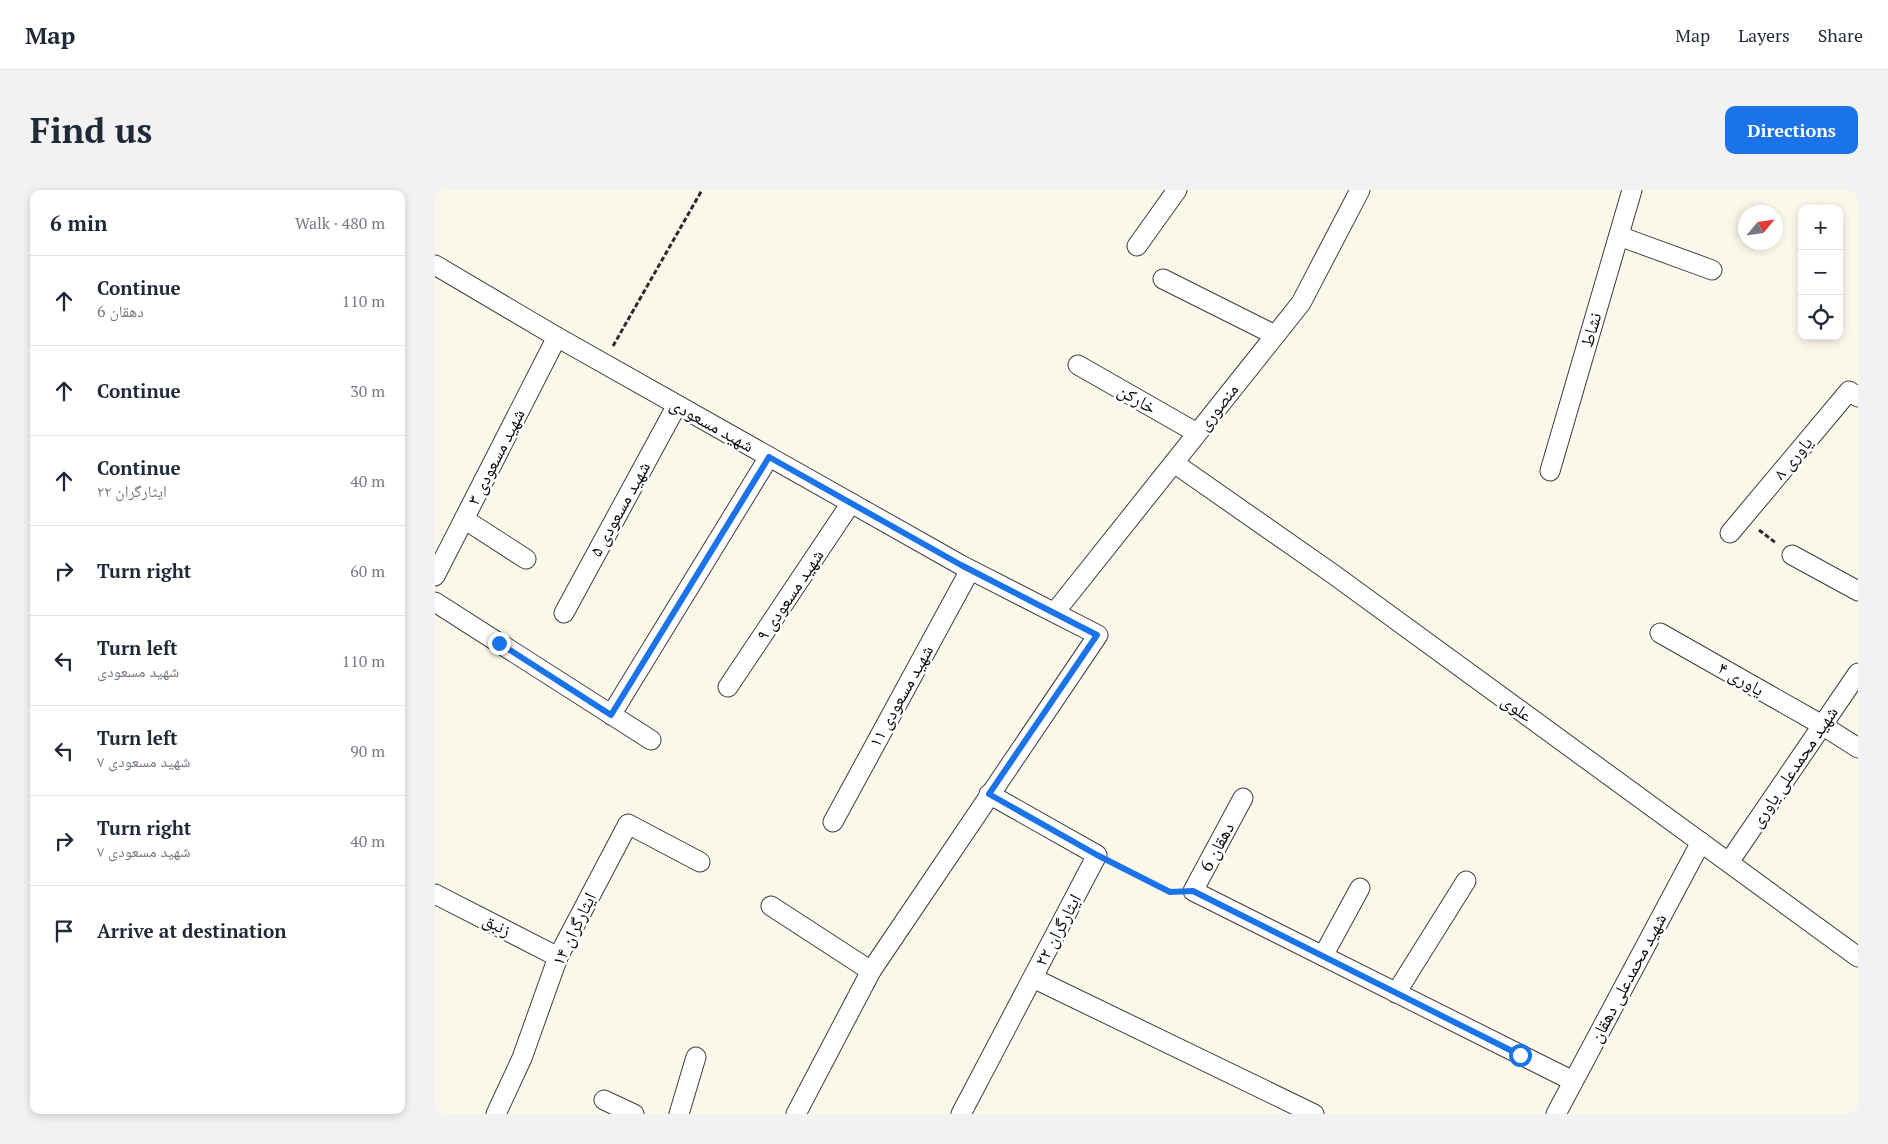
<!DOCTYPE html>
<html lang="en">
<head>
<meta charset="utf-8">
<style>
	body { margin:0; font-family:"PT Serif","Noto Naskh Arabic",serif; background:#f2f2f3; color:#1f2937 }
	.controls { position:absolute; right:15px; top:15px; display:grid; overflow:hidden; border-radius:10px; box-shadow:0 2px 8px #0003 }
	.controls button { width:45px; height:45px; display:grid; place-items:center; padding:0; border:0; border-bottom:1px solid #e0e1e3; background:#fff; color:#1f2937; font:25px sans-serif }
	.compass { position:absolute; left:1303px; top:15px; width:45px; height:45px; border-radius:50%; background:#fff; box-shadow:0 2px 8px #0003; rotate:61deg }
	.stop { position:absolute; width:15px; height:15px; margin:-11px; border:4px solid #1a73e8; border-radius:50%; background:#fff }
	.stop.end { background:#1a73e8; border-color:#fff; box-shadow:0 1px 5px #0008 }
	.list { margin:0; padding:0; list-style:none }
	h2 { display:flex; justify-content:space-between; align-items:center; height:65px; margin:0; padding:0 20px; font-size:21px }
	h2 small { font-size:16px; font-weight:400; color:#747a83 }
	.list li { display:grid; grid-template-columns:32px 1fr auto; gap:15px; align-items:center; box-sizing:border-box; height:90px; padding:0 20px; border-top:1px solid #e0e1e3 }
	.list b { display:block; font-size:19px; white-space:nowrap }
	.list p { margin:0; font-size:16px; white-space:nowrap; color:#747a83 }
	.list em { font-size:16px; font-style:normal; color:#747a83 }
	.icon { flex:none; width:28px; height:28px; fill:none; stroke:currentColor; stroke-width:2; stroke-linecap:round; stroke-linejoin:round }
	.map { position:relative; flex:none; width:1423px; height:924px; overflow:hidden; border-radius:10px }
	header { display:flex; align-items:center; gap:30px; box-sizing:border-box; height:70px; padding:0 25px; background:#fff; border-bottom:1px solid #e0e1e3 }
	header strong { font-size:24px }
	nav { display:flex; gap:28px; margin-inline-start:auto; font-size:18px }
	.intro { display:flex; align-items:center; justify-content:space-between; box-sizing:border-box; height:120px; padding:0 30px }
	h1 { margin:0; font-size:35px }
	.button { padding:12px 22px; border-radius:10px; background:#1a73e8; color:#fff; font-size:18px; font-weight:700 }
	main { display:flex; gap:30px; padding:0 30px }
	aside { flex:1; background:#fff; border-radius:10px; box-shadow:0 2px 8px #0003 }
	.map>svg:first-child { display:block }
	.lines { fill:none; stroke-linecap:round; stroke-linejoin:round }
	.street-casing { stroke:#3d3d3d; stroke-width:21 }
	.path { stroke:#2c2c2c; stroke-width:3; stroke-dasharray:5 2.5; stroke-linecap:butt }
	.street { stroke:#fff; stroke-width:19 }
	.route { stroke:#1a73e8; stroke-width:6 }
	.labels { text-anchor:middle; stroke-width:5; stroke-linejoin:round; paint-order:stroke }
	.street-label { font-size:18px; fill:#0a0a0a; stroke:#fff }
</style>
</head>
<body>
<header>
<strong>Map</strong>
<nav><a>Map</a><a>Layers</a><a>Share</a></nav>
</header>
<div class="intro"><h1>Find us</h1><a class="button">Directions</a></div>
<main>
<aside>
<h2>6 min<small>Walk · 480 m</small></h2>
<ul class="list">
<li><svg class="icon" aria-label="ahead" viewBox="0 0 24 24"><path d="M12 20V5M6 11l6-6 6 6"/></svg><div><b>Continue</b><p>دهقان 6</p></div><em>110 m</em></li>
<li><svg class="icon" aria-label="ahead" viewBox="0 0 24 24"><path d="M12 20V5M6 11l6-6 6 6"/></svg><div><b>Continue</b></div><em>30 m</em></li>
<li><svg class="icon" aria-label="ahead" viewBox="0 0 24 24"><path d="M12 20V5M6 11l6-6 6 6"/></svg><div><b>Continue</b><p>ایثارگران ۲۲</p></div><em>40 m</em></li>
<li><svg class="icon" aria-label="right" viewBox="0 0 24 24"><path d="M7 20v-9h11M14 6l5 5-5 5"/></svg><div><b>Turn right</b></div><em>60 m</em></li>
<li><svg class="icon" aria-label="left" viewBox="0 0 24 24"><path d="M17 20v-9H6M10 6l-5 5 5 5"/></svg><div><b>Turn left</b><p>شهید مسعودی</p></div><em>110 m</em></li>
<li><svg class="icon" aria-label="left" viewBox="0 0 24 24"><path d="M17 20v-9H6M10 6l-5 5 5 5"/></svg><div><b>Turn left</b><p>شهید مسعودی ۷</p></div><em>90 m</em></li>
<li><svg class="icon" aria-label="right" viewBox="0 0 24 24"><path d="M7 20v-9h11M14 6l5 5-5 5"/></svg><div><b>Turn right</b><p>شهید مسعودی ۷</p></div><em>40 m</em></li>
<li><svg class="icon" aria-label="arrive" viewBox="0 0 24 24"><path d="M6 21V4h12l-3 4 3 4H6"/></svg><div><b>Arrive at destination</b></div></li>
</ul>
</aside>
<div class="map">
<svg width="1423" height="924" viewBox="0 0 1423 924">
	<rect width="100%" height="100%" fill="#fcf8e9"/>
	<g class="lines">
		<g class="street-casing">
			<g id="street">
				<path d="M1184,46L1277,80"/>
				<path d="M702,56L742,0"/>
				<path d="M0,75L122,147L526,375L663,445L436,781L361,924"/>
				<path d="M728,89L840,145"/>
				<path d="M643,175L762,243"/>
				<path d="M739,273L898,384L1423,767"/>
				<path d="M1115,281L1197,0"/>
				<path d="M29,329L91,369"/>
				<path d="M1295,343L1414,201L1423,207"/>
				<path d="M1357,365L1423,401"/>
				<path d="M0,386L122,147"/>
				<path d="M0,412L216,550"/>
				<path d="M620,422L866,113L925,0"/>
				<path d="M129,423L242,215"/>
				<path d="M1225,443L1387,535L1423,558"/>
				<path d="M293,497L416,313"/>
				<path d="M176,525L334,267"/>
				<path d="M808,608L758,701L1138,891"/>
				<path d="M398,632L535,380"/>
				<path d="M1294,672L1423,483"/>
				<path d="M0,704L123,767"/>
				<path d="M336,716L436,781"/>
				<path d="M888,766L925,698"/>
				<path d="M598,788L879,924"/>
				<path d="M961,803L1031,691"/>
				<path d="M169,910L199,924"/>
				<path d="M61,924L87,868L123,767L193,634L265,672"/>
				<path d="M244,924L261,867"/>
				<path d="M526,924L662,665L554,604"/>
				<path d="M1121,924L1266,652"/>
			</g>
		</g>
		<g class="path">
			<path d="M178,156L267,0"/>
			<path d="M1324,340L1341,353"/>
			<path d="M680,675L737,702"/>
		</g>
		<use href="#street" class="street"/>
	</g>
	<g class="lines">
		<path class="route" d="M64,453L176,525L334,267L526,375L662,445L554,604L662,665L735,702L758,701L1085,865"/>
	</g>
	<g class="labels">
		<g class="street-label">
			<text transform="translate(1156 140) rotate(-74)" y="6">نشاط</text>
			<text transform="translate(702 209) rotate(30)" y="6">خارکن</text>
			<text transform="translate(783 217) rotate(-52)" y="6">منصوری</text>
			<text transform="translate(277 235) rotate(29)" y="6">شهید مسعودی</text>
			<text transform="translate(61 267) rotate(-63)" y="6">شهید مسعودی ۳</text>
			<text transform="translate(1358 268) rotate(-50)" y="6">یاوری ۸</text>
			<text transform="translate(185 319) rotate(-61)" y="6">شهید مسعودی ۵</text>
			<text transform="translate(355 405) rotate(-56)" y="6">شهید مسعودی ۹</text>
			<text transform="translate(1306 489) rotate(30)" y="6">یاوری ۴</text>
			<text transform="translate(466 506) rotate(-61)" y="6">شهید مسعودی ۱۱</text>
			<text transform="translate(1082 518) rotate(36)" y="6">علوی</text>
			<text transform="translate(1359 577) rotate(-56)" y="6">شهید محمدعلی یاوری</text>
			<text transform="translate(782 657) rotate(-62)" y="6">دهقان 6</text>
			<text transform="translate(62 735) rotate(27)" y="6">زنبق</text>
			<text transform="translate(139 739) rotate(-64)" y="6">ایثارگران ۱۴</text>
			<text transform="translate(623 740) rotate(-62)" y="6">ایثارگران ۲۲</text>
			<text transform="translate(1193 788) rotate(-62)" y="6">شهید محمدعلی دهقان</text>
		</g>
	</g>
</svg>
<div class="controls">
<button>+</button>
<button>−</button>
<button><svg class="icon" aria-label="locate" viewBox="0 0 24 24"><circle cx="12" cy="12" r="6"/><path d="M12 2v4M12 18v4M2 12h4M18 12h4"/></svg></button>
</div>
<svg class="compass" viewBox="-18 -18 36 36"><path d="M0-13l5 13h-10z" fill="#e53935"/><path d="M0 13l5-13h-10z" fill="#747a83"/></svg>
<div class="stop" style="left:1085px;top:865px"></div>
<div class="stop end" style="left:64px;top:453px"></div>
</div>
</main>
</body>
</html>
